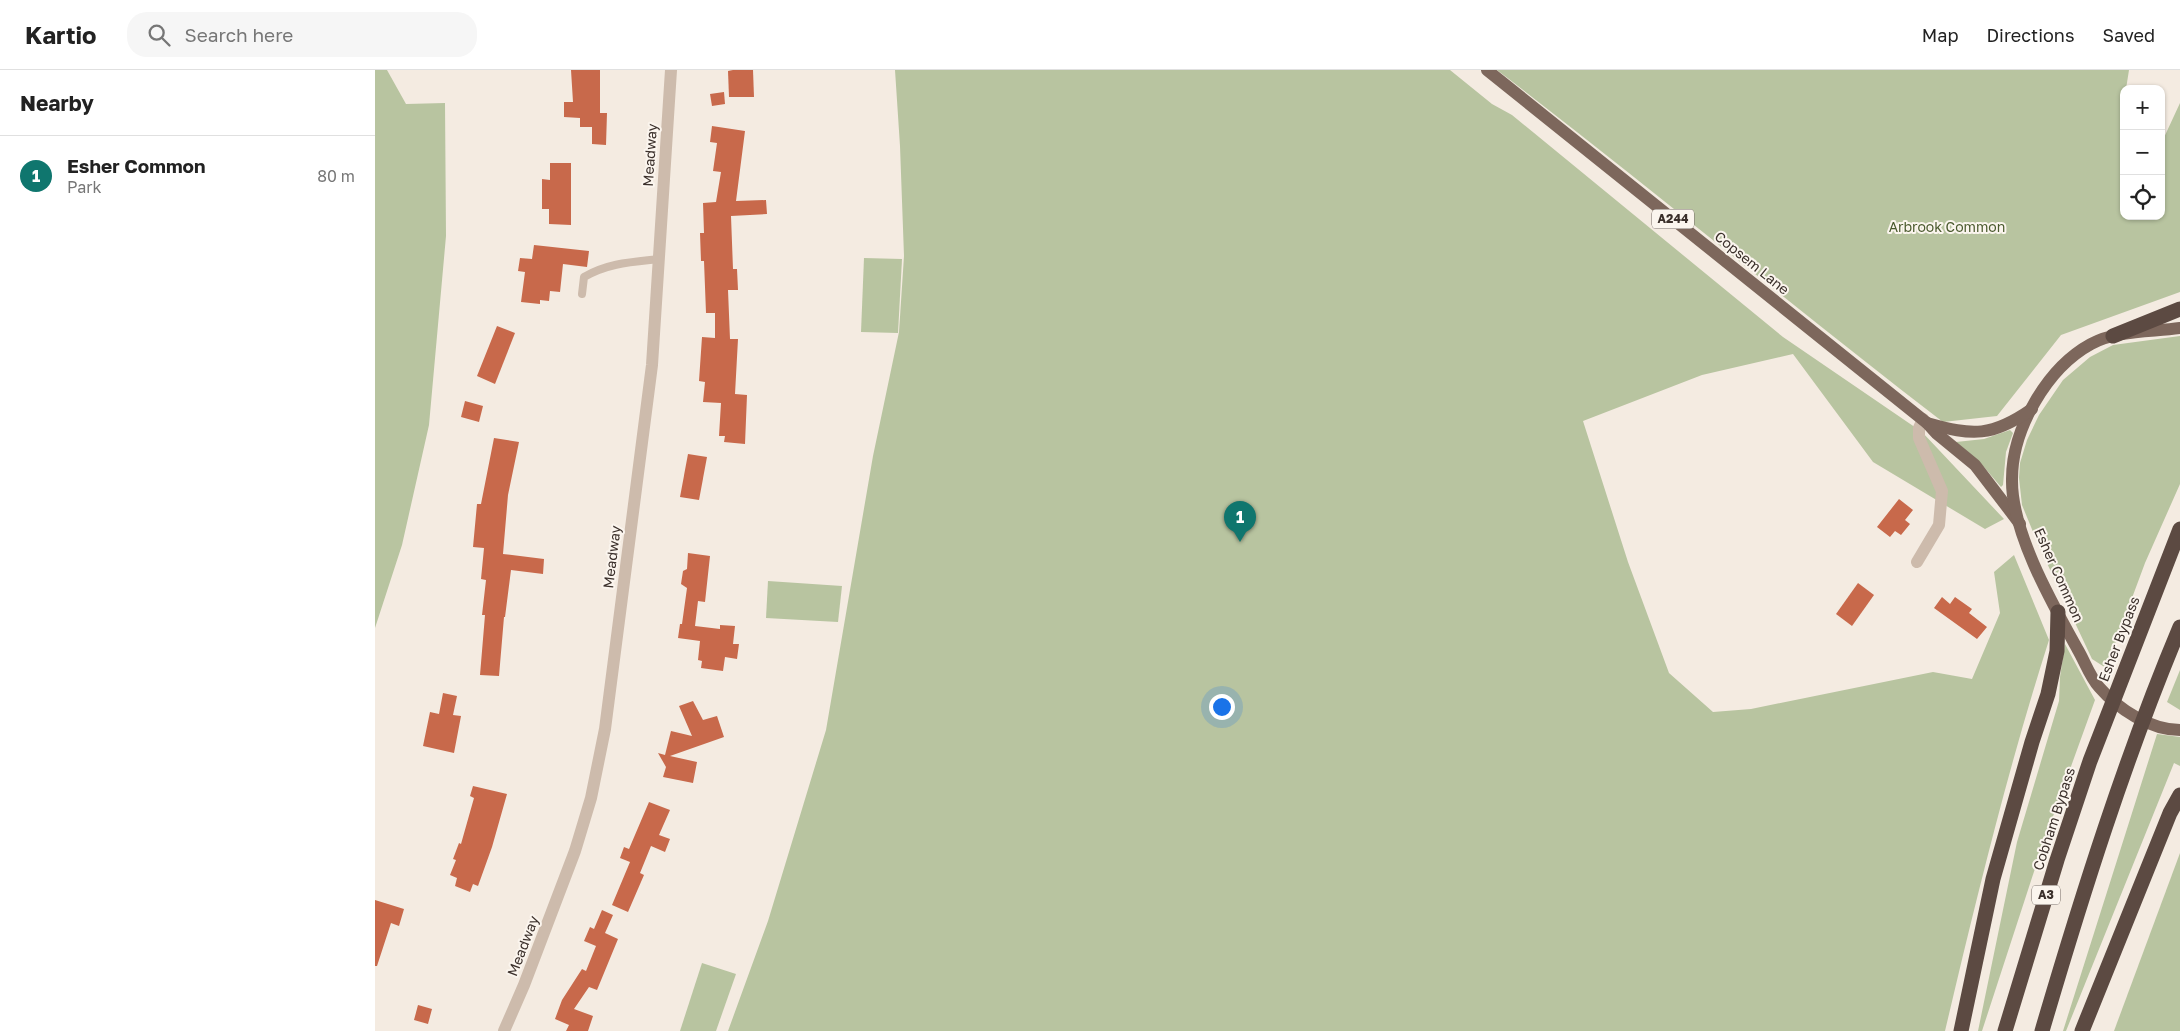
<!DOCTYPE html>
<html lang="en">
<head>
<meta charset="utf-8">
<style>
	body { margin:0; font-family:"Golos Text",sans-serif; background:#f6f6f6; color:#222 }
	.controls { position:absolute; right:15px; top:15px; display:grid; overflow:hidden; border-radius:10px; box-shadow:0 1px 4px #0004 }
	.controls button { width:45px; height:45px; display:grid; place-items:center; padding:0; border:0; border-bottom:1px solid #e0e0e0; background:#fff; color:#222; font:25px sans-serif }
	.you { position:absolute; left:846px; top:636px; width:18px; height:18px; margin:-12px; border:4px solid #fff; border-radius:50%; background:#1a73e8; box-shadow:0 0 0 8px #1a73e833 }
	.badge { display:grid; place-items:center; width:32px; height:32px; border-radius:50%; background:#0f766e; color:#fff; font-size:16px; font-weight:700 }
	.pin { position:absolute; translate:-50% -41px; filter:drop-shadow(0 1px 2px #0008) }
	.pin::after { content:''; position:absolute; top:26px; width:18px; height:15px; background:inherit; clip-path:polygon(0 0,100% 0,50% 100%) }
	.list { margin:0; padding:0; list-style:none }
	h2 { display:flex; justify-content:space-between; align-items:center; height:65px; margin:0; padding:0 20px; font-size:21px }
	h2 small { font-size:16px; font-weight:400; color:#767676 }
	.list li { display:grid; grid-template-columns:32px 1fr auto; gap:15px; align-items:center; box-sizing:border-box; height:80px; padding:0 20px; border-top:1px solid #e0e0e0 }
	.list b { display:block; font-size:19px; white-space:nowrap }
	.list p { margin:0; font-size:16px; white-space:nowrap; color:#767676 }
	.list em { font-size:16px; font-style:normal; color:#767676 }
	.icon { flex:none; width:28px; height:28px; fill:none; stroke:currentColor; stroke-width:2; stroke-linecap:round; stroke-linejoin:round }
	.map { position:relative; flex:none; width:1805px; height:961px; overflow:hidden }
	header { display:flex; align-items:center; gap:30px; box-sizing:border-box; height:70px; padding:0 25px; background:#fff; border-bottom:1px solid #e0e0e0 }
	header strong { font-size:24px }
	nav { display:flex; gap:28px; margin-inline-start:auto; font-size:18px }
	.search { width:350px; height:45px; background:#f6f6f6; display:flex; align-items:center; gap:12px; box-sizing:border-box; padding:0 18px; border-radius:20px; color:#767676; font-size:19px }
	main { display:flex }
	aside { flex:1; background:#fff }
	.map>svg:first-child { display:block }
	.green { fill:#b8c4a0 }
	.building { fill:#c8694b }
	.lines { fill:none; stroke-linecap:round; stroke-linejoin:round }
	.lane { stroke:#cdbbac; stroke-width:8 }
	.street { stroke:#cdbbac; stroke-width:12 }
	.primary { stroke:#7d675c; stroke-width:12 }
	.highway { stroke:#5c4a42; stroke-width:15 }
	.labels { text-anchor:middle; stroke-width:4; stroke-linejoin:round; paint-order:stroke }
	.shield { fill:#fbf5ee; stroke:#756b66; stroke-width:1 }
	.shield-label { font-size:12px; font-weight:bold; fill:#3b302b }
	.street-label { font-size:14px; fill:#3b302b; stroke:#fbf5ee }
	.park-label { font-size:14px; fill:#4a5a2e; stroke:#fbf5ee }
</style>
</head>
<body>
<header>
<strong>Kartio</strong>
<div class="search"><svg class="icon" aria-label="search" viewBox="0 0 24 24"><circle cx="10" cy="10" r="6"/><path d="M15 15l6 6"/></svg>Search here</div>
<nav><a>Map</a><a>Directions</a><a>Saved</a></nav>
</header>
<main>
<aside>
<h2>Nearby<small></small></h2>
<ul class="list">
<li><span class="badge">1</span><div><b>Esher Common</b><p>Park</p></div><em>80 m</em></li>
</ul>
</aside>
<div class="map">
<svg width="1805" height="961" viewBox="0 0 1805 961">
	<rect width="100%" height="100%" fill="#f4ebe1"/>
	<g class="green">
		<path d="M0,0H12L31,34L70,33L71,166L54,355L27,475L0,558Z"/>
		<path d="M520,0H1075L1117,34L1137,45L1408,267L1547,362L1629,449L1610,459L1498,392L1418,284L1327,305L1208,351L1253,492L1294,603L1338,642L1376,639L1558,602L1597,609L1625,543L1619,502L1639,485L1674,570C1633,698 1601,830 1570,961H353L393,851L451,660L498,386L524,262L529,186L525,76Z"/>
		<path d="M1122,0H1754L1751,19H1749L1747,50L1749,51V146H1786V74L1805,33V222L1686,265L1622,346L1568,352C1418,237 1273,115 1122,0Z"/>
		<path d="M489,188L527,189L523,263L486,262Z"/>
		<path d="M1805,266V414L1770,493L1731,598L1717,589L1663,474L1647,435L1644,408L1645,393L1652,370L1664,345L1688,310L1715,287L1738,275Z"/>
		<path d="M1635,360L1638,363L1631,382L1628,415L1626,417L1609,397L1581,372L1609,369Z"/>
		<path d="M393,511L467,516L463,552L391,548Z"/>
		<path d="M1690,574L1720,630L1668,774L1607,961H1603L1642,772L1684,631L1685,607Z"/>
		<path d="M1805,600V640L1792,632Z"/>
		<path d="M1782,664L1805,667V696L1799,693L1691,961H1688Z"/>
		<path d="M1805,783V961H1739Z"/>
		<path d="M327,893L361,904L341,961H305Z"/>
	</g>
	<g class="building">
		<path d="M196,0H225V43H232L231,75L217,74V57H205V48L189,47V32H198Z"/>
		<path d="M358,0H378L379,27H354L353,1Z"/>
		<path d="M349,22L350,34L337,36L335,24Z"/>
		<path d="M337,56L370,61L361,131L391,130L392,144L356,146L358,199H362L363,220H353L355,269H363L360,324L372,325L370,374L349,372L350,366H344L346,333L328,332L330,312L324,311L327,267L340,268V243H331L329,191H326L325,163H329L328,133L341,132L346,102L338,101L342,73L335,72Z"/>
		<path d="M175,93H196V155L174,154V139H167V109L175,110Z"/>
		<path d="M159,175L214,181L212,197L188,194L185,222L175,221L174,231L165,230V234L146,232L150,202L143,201L145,188L157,189Z"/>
		<path d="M122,256L140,263L120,314L102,306Z"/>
		<path d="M90,331L108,336L104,352L86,347Z"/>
		<path d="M119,368L144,372L133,425L128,484L169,489L168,504L136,500L130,547H129L124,606L105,605L110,545H107L111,510L106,509L109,478L98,477L102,434H106Z"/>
		<path d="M313,384L332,387L324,430L305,427Z"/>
		<path d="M1524,429L1538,440L1530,450L1535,454L1526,465L1520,461L1515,467L1502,457Z"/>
		<path d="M313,483L335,486L330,532L323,531L320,556L345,559V555L360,556L358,574H364L362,589L350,587L348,601L326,598L327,591L323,590L325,571L303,568L305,554H307L312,518L306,514L308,501L312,499Z"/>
		<path d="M1483,513L1499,525L1477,556L1461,544Z"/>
		<path d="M1567,527L1575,534L1580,527L1597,539L1594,543L1612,557L1602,569L1559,538Z"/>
		<path d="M68,623L82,626L78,645L86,646L79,683L48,676L55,642L64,644Z"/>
		<path d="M318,631L328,650L342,646L349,667L295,686L322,692L318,713L288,707L291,697L283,683L290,685L296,661L317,666L304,636Z"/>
		<path d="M98,716L132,724L117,777L103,816L98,814L95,822L80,816L82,808L75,805L81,790L78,789L84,773L86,774L99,728L95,726Z"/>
		<path d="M274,732L295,740L284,765L295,769L290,782L276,776L265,803L269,805L253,842L237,835L255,792L245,788L249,777L254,779Z"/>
		<path d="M0,830L29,839L24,856L16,853L2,896H0Z"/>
		<path d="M227,840L238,845L230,863L243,869L222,920L214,917L199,939L218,946L213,961H191L194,955L180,949L187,930L207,899L211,901L221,876L209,871L215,857L219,859Z"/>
		<path d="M43,935L57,939L53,954L39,950Z"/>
	</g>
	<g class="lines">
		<path class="lane" d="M207,224L209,207C233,193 257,192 284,189"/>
		<g class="street">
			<path d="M1542,492L1564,455L1567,421L1544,368V358L1548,349"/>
			<path d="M129,961L149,915L200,781L216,728L230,659L277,295L296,0"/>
		</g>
		<g class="primary">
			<path d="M1112,0L1552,353L1561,363L1600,395L1645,454"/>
			<path d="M1805,258C1777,262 1741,260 1716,274C1672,298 1637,359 1637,409C1636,462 1678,535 1703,580C1710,592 1715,607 1724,617C1743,639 1775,660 1805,660"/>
			<path d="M1552,353C1598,366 1617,367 1657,339"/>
		</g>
		<g class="highway">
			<path d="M1738,266L1805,239"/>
			<path d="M1586,961L1618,809L1657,672L1673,624L1682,581L1683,542"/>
			<path d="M1630,961L1682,790L1715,691L1805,459"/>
			<path d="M1667,961C1707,825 1750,688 1805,557"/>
			<path d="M1707,961L1795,743L1805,725"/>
		</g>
	</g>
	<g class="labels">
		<g class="shield">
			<rect x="1277" y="139.5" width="42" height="19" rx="4"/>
			<rect x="1657" y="815.5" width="28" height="19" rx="4"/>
		</g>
		<g class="shield-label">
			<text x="1298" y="153">A244</text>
			<text x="1671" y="829">A3</text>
		</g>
		<g class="street-label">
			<text transform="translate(275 85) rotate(-86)" y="5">Meadway</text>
			<text transform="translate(1377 193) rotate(39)" y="5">Copsem Lane</text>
			<text transform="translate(237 487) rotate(-83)" y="5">Meadway</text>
			<text transform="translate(1684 505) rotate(66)" y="5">Esher Common</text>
			<text transform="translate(1744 569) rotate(-69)" y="5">Esher Bypass</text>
			<text transform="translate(1679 749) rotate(-72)" y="5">Cobham Bypass</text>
			<text transform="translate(148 876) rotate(-69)" y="5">Meadway</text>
		</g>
		<g class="park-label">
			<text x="1572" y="162">Arbrook Common</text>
		</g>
	</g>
</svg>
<div class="controls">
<button>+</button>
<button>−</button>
<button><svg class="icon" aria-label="locate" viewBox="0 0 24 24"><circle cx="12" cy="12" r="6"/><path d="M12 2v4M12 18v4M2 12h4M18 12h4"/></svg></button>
</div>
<div class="you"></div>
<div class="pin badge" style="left:865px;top:472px">1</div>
</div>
</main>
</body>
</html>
